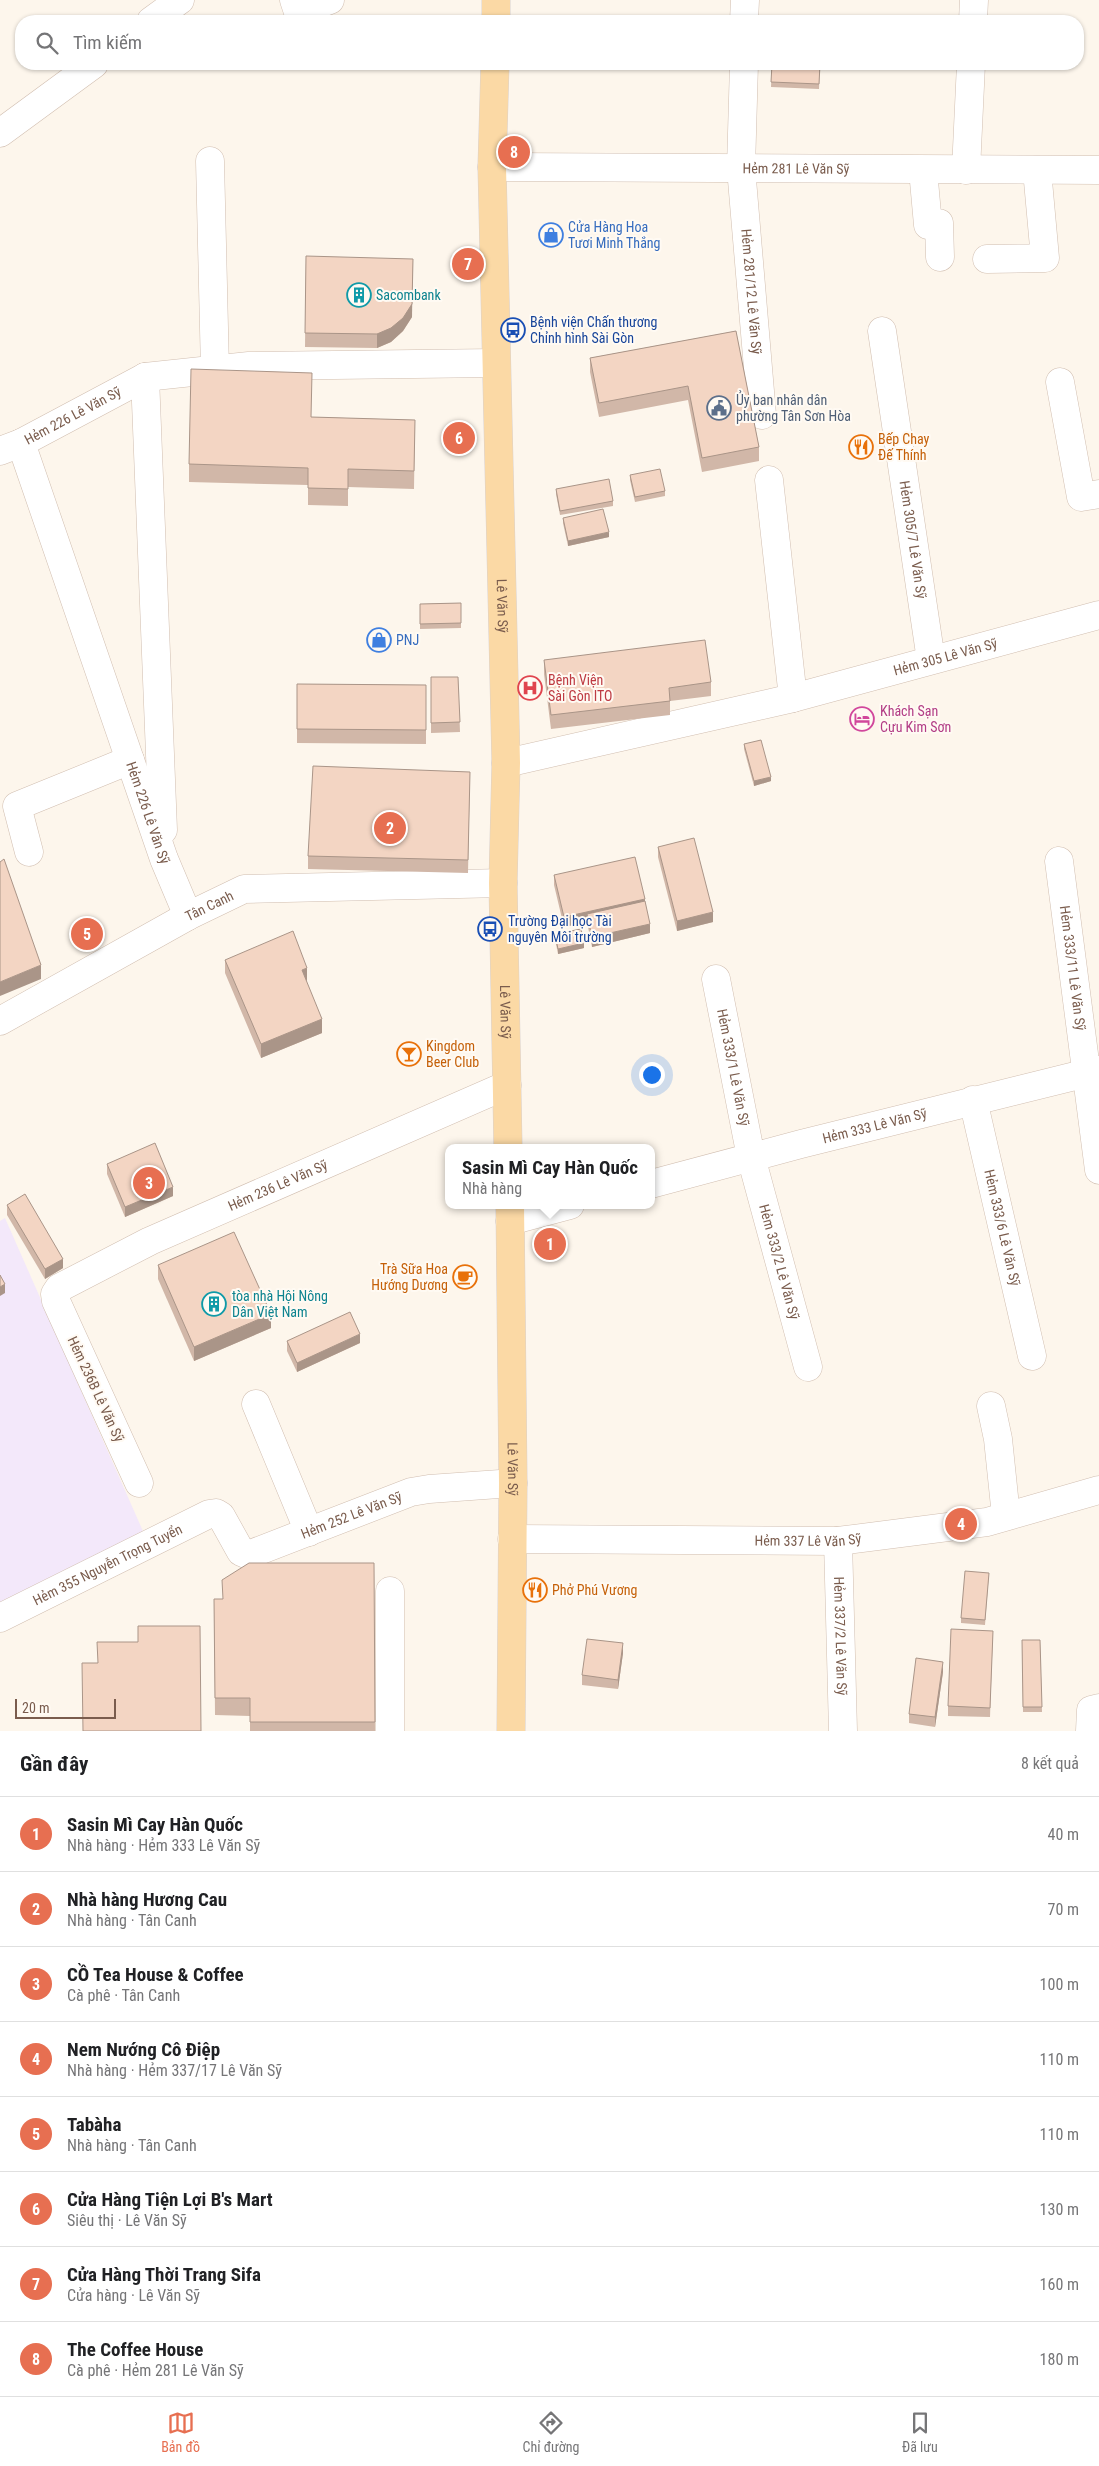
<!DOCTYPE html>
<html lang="vi">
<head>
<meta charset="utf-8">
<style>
	body { margin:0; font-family:"Roboto Condensed",sans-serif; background:#f6f6f6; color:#202124 }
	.scale { position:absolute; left:15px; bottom:12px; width:101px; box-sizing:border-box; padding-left:5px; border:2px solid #7a5c4d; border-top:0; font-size:14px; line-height:18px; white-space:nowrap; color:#7a5c4d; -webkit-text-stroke:4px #fffaf3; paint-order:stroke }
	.you { position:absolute; left:651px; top:1074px; width:18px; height:18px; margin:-12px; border:4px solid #fff; border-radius:50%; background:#1a73e8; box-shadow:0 0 0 8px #1a73e833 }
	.badge { display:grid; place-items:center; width:32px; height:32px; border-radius:50%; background:#e76f51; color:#fff; font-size:16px; font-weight:700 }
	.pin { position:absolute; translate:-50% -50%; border:2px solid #fff; box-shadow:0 1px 5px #0006 }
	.popup { position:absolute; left:445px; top:1144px; width:210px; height:65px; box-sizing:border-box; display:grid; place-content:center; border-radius:10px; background:#fff; filter:drop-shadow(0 1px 4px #0005); font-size:16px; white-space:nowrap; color:#757577 }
	.popup b { font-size:19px; color:#202124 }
	.popup::after { content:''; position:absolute; left:50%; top:100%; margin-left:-10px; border:10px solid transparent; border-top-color:#fff }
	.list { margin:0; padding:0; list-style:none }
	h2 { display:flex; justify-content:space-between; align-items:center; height:65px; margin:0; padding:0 20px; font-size:21px }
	h2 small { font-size:16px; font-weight:400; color:#757577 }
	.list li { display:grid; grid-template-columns:32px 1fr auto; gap:15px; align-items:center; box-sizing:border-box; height:75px; padding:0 20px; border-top:1px solid #e0e0e0 }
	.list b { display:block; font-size:19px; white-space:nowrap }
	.list p { margin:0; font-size:16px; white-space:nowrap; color:#757577 }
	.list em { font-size:16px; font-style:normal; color:#757577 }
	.icon { flex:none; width:28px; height:28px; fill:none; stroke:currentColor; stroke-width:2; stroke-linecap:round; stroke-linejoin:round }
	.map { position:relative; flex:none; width:1099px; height:1731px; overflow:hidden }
	.search { position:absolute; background:#fff; box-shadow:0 1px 4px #0004; left:15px; right:15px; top:15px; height:55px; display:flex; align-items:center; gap:12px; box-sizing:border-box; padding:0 18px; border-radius:20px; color:#757577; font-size:19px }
	.sheet { height:665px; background:#fff }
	nav { display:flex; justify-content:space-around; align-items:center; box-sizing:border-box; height:70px; border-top:1px solid #e0e0e0; background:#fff; font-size:14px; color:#757577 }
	nav a { display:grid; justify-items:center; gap:2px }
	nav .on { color:#e76f51 }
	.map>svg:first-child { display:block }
	.education { fill:#f3e8fa }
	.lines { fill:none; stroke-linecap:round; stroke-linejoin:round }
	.minor-casing { stroke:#d1beb0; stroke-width:29 }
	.major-casing { stroke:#dad1cd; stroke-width:29 }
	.minor { stroke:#fff; stroke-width:28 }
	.major { stroke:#fbd9a5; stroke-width:28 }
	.wall { fill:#d1b7a8 }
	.shaded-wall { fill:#aa9588 }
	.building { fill:#f3d5c3; stroke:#aa9588 }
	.labels { text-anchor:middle; stroke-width:4; stroke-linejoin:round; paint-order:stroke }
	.street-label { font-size:14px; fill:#7a5c4d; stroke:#fffaf3 }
	.shop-label { font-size:14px; fill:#366cbe; stroke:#fffaf3; text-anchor:start }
	.culture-label { font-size:14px; fill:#0d838f; stroke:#fffaf3; text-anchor:start }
	.transit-label { font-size:14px; fill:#164399; stroke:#fffaf3; text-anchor:start }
	.service-label { font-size:14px; fill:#4e5e75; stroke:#fffaf3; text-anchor:start }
	.food-label { font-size:14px; fill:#c56008; stroke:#fffaf3; text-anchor:start }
	.health-label { font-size:14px; fill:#be3a42; stroke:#fffaf3; text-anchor:start }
	.hotel-label { font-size:14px; fill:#b23c85; stroke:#fffaf3; text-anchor:start }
</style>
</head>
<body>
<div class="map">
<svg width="1099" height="1731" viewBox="0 0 1099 1731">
	<rect width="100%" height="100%" fill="#fdf6ec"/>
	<path class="education" d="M5,1218L146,1538L0,1611V1221Z"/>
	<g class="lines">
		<g class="minor-casing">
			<g id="minor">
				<path d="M294,0L298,12L330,0"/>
				<path d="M151,21L180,0"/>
				<path d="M744,21L745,0"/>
				<path d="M973,21L974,0"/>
				<path id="s1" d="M744,64L741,168L762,415"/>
				<path d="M0,133L94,64"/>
				<path d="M210,161L215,370"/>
				<path id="s2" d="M492,167L1099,170"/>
				<path d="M923,170L928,225L939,223L940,257"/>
				<path d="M966,170L971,64"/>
				<path d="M987,259L1045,258L1037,170"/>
				<path id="s3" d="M882,331L931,660"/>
				<path d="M145,377L163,830"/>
				<path d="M1060,382L1081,497L1099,494"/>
				<path id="s4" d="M21,443L164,859L188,916"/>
				<path id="s5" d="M0,451L21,443L145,377L249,366L495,363"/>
				<path d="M769,480L793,698"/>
				<path id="s6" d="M506,763L793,698L1099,615"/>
				<path d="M29,852L17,806L130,760"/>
				<path id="s7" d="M1059,861L1099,1170"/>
				<path id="s8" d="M716,979L751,1157L808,1367"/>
				<path id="s9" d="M0,1021L188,916L244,889L503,883"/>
				<path id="s10" d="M973,1100L1032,1356"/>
				<path id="s11" d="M651,1184L801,1144L1099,1070"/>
				<path d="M510,1221L570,1205"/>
				<path d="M256,1404L309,1532"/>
				<path d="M991,1406L998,1439L1006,1516"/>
				<path id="s12" d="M139,1483L56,1301L55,1294L59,1288L150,1241L507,1085"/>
				<path id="s13" d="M512,1539L838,1541L987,1522L1099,1490"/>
				<path id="s14" d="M838,1541L843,1731"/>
				<path id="s15" d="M0,1618L209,1514L216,1513L221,1516L241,1552L248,1555L411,1492L429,1489L513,1483"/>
				<path d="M390,1731V1591"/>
				<path d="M1090,1731L1091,1710L1099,1708"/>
			</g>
		</g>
		<g class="major-casing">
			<g id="major">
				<path d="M496,21V0"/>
				<path id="s16" d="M495,64L492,167L506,763L503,883L508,1148"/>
				<path id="s17" d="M510,1205L513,1483L511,1731"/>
			</g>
		</g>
		<use href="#minor" class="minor"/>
		<use href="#major" class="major"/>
	</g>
	<g class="wall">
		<path d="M772,64H820L819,89L771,87Z"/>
		<path d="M306,256L412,317L403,331L391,342L377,348L305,347Z"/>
		<path d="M736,331L759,447V461L702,472L688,400L599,417L590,372V358Z"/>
		<path d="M311,417L415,420L414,489L348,487V506L308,505V485L189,482V464Z"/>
		<path d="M630,475L665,491V496L635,502L630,480Z"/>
		<path d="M556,489L613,501V506L560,515L556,494Z"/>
		<path d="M563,518L609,537L568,546L563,523Z"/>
		<path d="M461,603V628L420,629V604Z"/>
		<path d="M544,660L711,682V696L670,701V715L551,729L544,674Z"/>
		<path d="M431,677H458L460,732L431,733Z"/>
		<path d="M297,684L426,685V744L297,743Z"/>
		<path d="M744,744L771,781L754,786L744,749Z"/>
		<path d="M470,772L468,873L308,869V856Z"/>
		<path d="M658,847L713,922L677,931L658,857Z"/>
		<path d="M554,875L645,901L650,933L592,947L587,922L564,927L554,885Z"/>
		<path d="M555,934L584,948L558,954L555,939Z"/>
		<path d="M225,960L307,981L306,982L322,1033L261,1058L225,973Z"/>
		<path d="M107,1164L173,1196L125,1217L107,1174Z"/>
		<path d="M7,1205L63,1268L45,1279L7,1215Z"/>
		<path d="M158,1265L271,1328L194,1361L158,1279Z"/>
		<path d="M287,1341L360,1343L297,1372L287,1351Z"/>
		<path d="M374,1563L375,1731H250V1716L215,1715L214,1599H222Z"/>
		<path d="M989,1573L985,1625L961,1623V1618Z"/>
		<path d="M993,1631L990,1717L948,1716V1706Z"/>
		<path d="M1022,1640H1040L1042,1712H1023Z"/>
		<path d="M623,1653L618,1689L582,1685V1675Z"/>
		<path d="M943,1672L935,1727L909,1723V1714Z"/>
	</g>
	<g class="shaded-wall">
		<path d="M413,259L412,317L403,331L391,342L377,348V334Z"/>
		<path d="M609,532V537L568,546V541Z"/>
		<path d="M771,777V781L754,786V781Z"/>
		<path d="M645,899V909L587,914V922L564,927V917Z"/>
		<path d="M713,912V922L677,931V921Z"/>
		<path d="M650,924V933L592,947V937Z"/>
		<path d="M584,943V948L558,954V949Z"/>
		<path d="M41,965V979L0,996V982Z"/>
		<path d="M307,968V981L302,984V970Z"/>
		<path d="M322,1019V1033L261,1058V1044Z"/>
		<path d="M173,1187V1196L125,1217V1207Z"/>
		<path d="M63,1259V1268L45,1279V1269Z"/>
		<path d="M5,1284V1293L0,1296V1287Z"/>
		<path d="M271,1314V1328L194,1361V1347Z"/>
		<path d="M360,1334V1343L297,1372V1363Z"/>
		<path d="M623,1643V1653L618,1689V1680Z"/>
		<path d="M943,1662V1672L935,1727V1717Z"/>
	</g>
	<g class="building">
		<path d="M772,64H820L819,84L771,82Z"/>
		<path d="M306,256L413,259L412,304L403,318L391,328L377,334L305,333Z"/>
		<path d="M736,331L759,447L702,458L688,386L599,403L590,358Z"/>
		<path d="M191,369L312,373L311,417L415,420L414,471L348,469V489L308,488V468L189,464Z"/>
		<path d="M660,469L665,491L635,497L630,475Z"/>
		<path d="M609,479L613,501L560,511L556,489Z"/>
		<path d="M603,509L609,532L568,541L563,518Z"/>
		<path d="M461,603V623L420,624V604Z"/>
		<path d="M705,640L711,682L669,688L670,701L551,715L544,660Z"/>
		<path d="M431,677H458L460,722L431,723Z"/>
		<path d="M297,684L426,685V730L297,729Z"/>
		<path d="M761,740L771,777L754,781L744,744Z"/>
		<path d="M313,766L470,772L468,860L308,856Z"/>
		<path d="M694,838L713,912L677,921L658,847Z"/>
		<path d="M635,857L645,899L564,917L554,875Z"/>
		<path d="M4,859L41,965L0,982V862Z"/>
		<path d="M645,901L650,924L592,937L587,914Z"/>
		<path d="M581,929L584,943L558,949L555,934Z"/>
		<path d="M293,931L307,968L302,970L322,1019L261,1044L225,960Z"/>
		<path d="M155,1143L173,1187L125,1207L107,1164Z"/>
		<path d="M25,1194L63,1259L45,1269L7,1205Z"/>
		<path d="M234,1232L271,1314L194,1347L158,1265Z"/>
		<path d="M0,1275L5,1284L0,1287Z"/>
		<path d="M350,1312L360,1334L297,1363L287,1341Z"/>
		<path d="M249,1563H374L375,1722H250V1698H215L214,1599H223L222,1580Z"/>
		<path d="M965,1571L989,1573L985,1620L961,1618Z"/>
		<path d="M138,1626H200L201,1731H83L82,1663H98L97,1642H138Z"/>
		<path d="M951,1629L993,1631L990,1708L948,1706Z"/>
		<path d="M587,1639L623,1643L618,1680L582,1675Z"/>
		<path d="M1022,1640H1040L1042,1707H1023Z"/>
		<path d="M916,1658L943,1662L935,1717L909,1714Z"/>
	</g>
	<defs>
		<g id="shop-ring" transform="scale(1.25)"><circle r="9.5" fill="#fffaf3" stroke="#3f7fe0" stroke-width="1.5"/><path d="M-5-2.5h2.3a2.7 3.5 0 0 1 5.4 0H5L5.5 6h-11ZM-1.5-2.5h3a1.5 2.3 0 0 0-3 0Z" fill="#3f7fe0"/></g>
		<g id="building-ring" transform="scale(1.25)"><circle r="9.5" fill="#fffaf3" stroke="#0f9aa8" stroke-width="1.5"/><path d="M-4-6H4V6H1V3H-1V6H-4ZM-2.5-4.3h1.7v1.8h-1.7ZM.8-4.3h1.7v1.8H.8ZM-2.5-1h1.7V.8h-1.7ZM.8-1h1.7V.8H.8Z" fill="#0f9aa8"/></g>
		<g id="bus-ring" transform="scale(1.25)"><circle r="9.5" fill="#fffaf3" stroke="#1a4fb4" stroke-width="1.5"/><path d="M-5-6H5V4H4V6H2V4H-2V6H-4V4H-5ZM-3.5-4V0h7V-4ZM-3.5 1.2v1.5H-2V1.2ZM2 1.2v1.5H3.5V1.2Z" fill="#1a4fb4"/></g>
		<g id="civic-ring" transform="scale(1.25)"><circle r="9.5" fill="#fffaf3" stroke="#5c6f8a" stroke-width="1.5"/><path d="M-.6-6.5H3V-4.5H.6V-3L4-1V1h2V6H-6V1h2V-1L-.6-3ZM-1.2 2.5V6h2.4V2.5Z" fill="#5c6f8a"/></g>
		<g id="restaurant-ring" transform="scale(1.25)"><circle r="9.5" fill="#fffaf3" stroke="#e8710a" stroke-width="1.5"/><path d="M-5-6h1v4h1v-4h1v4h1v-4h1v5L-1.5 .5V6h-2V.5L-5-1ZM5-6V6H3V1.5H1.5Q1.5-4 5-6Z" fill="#e8710a"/></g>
		<g id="hospital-ring" transform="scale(1.25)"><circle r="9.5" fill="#fffaf3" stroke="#e0444e" stroke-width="1.5"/><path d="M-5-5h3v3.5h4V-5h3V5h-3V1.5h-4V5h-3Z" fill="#e0444e"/></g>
		<g id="hotel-ring" transform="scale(1.25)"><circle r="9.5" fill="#fffaf3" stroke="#d1479c" stroke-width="1.5"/><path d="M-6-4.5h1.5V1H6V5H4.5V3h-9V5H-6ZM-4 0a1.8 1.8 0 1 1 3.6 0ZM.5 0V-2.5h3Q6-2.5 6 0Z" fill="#d1479c"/></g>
		<g id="bar-ring" transform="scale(1.25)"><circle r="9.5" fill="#fffaf3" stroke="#e8710a" stroke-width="1.5"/><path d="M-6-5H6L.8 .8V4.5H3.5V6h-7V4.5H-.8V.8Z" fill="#e8710a"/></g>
		<g id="cafe-ring" transform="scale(1.25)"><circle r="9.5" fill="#fffaf3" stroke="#e8710a" stroke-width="1.5"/><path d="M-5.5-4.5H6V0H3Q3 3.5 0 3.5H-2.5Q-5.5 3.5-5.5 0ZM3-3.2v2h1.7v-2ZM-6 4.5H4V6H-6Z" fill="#e8710a"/></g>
	</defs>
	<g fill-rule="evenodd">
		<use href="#shop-ring" x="551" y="235"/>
		<use href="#building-ring" x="359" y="295"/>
		<use href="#bus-ring" x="513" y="330"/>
		<use href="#civic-ring" x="719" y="408"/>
		<use href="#restaurant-ring" x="861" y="447"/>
		<use href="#shop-ring" x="379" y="640"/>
		<use href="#hospital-ring" x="530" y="688"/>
		<use href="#hotel-ring" x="862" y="719"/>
		<use href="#bus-ring" x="490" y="929"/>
		<use href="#bar-ring" x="409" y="1054"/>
		<use href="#cafe-ring" x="465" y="1277"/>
		<use href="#building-ring" x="214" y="1304"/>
		<use href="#restaurant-ring" x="535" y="1590"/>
	</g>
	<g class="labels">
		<g class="street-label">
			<text dy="5" stroke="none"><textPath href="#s2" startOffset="304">Hẻm 281 Lê Văn Sỹ</textPath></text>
			<text dy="5" stroke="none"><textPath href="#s1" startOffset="228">Hẻm 281/12 Lê Văn Sỹ</textPath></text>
			<text dy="5" stroke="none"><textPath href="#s5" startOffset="81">Hẻm 226 Lê Văn Sỹ</textPath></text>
			<text dy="5" stroke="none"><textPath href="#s3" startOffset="211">Hẻm 305/7 Lê Văn Sỹ</textPath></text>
			<text dy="5" stroke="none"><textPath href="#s16" startOffset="542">Lê Văn Sỹ</textPath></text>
			<text dy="5" stroke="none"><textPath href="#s6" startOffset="452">Hẻm 305 Lê Văn Sỹ</textPath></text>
			<text dy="5" stroke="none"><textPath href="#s4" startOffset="391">Hẻm 226 Lê Văn Sỹ</textPath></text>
			<text dy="5" stroke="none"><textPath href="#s9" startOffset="239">Tân Canh</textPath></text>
			<text dy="5" stroke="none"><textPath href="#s7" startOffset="108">Hẻm 333/11 Lê Văn Sỹ</textPath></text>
			<text dy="5" stroke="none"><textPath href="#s16" startOffset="948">Lê Văn Sỹ</textPath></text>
			<text dy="5" stroke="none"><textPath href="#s8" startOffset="90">Hẻm 333/1 Lê Văn Sỹ</textPath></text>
			<text dy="5" stroke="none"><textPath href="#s11" startOffset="231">Hẻm 333 Lê Văn Sỹ</textPath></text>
			<text dy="5" stroke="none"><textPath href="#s12" startOffset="456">Hẻm 236 Lê Văn Sỹ</textPath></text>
			<text dy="5" stroke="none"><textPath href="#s10" startOffset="131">Hẻm 333/6 Lê Văn Sỹ</textPath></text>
			<text dy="5" stroke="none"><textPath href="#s8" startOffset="290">Hẻm 333/2 Lê Văn Sỹ</textPath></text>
			<text transform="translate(96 1389) rotate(65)" y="5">Hẻm 236B Lê Văn Sỹ</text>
			<text dy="5" stroke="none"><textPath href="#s17" startOffset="264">Lê Văn Sỹ</textPath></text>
			<text dy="5" stroke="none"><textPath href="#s15" startOffset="406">Hẻm 252 Lê Văn Sỹ</textPath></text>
			<text dy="5" stroke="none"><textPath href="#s13" startOffset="296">Hẻm 337 Lê Văn Sỹ</textPath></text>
			<text dy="5" stroke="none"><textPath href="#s15" startOffset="120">Hẻm 355 Nguyễn Trọng Tuyển</textPath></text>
			<text dy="5" stroke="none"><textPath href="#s14" startOffset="95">Hẻm 337/2 Lê Văn Sỹ</textPath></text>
		</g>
		<g class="shop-label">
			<text x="568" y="232">Cửa Hàng Hoa<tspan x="568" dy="16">Tươi Minh Thắng</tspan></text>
			<text x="396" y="645">PNJ</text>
		</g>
		<g class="culture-label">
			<text x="376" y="300">Sacombank</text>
			<text x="232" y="1301">tòa nhà Hội Nông<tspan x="232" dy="16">Dân Việt Nam</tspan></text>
		</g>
		<g class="transit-label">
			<text x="530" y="327">Bệnh viện Chấn thương<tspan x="530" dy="16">Chỉnh hình Sài Gòn</tspan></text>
			<text x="508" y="926">Trường Đại học Tài<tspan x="508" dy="16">nguyên Môi trường</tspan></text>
		</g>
		<g class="service-label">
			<text x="736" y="405">Ủy ban nhân dân<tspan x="736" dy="16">phường Tân Sơn Hòa</tspan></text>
		</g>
		<g class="food-label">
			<text x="878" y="444">Bếp Chay<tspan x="878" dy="16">Đế Thính</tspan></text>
			<text x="426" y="1051">Kingdom<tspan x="426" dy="16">Beer Club</tspan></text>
			<text x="448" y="1274" text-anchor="end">Trà Sữa Hoa<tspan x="448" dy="16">Hướng Dương</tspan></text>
			<text x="552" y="1595">Phở Phú Vương</text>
		</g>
		<g class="health-label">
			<text x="548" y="685">Bệnh Viện<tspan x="548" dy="16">Sài Gòn ITO</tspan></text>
		</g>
		<g class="hotel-label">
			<text x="880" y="716">Khách Sạn<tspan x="880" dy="16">Cựu Kim Sơn</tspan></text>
		</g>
	</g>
</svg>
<div class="scale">20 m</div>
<div class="you"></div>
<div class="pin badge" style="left:550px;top:1244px">1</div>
<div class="popup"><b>Sasin Mì Cay Hàn Quốc</b>Nhà hàng</div>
<div class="pin badge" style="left:390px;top:828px">2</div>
<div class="pin badge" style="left:149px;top:1183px">3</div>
<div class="pin badge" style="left:961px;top:1524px">4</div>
<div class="pin badge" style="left:87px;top:934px">5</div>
<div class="pin badge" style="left:459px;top:438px">6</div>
<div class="pin badge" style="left:468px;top:264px">7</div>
<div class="pin badge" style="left:514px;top:152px">8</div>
<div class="search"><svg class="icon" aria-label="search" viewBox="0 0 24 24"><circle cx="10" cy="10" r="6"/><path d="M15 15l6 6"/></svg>Tìm kiếm</div>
</div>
<section class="sheet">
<h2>Gần đây<small>8 kết quả</small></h2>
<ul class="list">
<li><span class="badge">1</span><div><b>Sasin Mì Cay Hàn Quốc</b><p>Nhà hàng · Hẻm 333 Lê Văn Sỹ</p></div><em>40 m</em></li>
<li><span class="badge">2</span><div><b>Nhà hàng Hương Cau</b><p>Nhà hàng · Tân Canh</p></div><em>70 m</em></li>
<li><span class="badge">3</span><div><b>CỒ Tea House &amp; Coffee</b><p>Cà phê · Tân Canh</p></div><em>100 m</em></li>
<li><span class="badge">4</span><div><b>Nem Nướng Cô Điệp</b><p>Nhà hàng · Hẻm 337/17 Lê Văn Sỹ</p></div><em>110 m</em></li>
<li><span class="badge">5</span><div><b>Tabàha</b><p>Nhà hàng · Tân Canh</p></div><em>110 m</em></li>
<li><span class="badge">6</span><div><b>Cửa Hàng Tiện Lợi B's Mart</b><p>Siêu thị · Lê Văn Sỹ</p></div><em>130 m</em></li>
<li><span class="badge">7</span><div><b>Cửa Hàng Thời Trang Sifa</b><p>Cửa hàng · Lê Văn Sỹ</p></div><em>160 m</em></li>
<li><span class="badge">8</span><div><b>The Coffee House</b><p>Cà phê · Hẻm 281 Lê Văn Sỹ</p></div><em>180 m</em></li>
</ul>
</section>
<nav>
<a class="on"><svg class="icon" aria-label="map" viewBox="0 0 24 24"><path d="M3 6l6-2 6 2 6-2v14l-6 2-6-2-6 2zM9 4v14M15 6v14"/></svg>Bản đồ</a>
<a><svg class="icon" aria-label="directions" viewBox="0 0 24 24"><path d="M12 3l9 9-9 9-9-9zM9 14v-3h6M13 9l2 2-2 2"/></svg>Chỉ đường</a>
<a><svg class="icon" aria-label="saved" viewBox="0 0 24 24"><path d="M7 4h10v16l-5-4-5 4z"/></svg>Đã lưu</a>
</nav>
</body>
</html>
